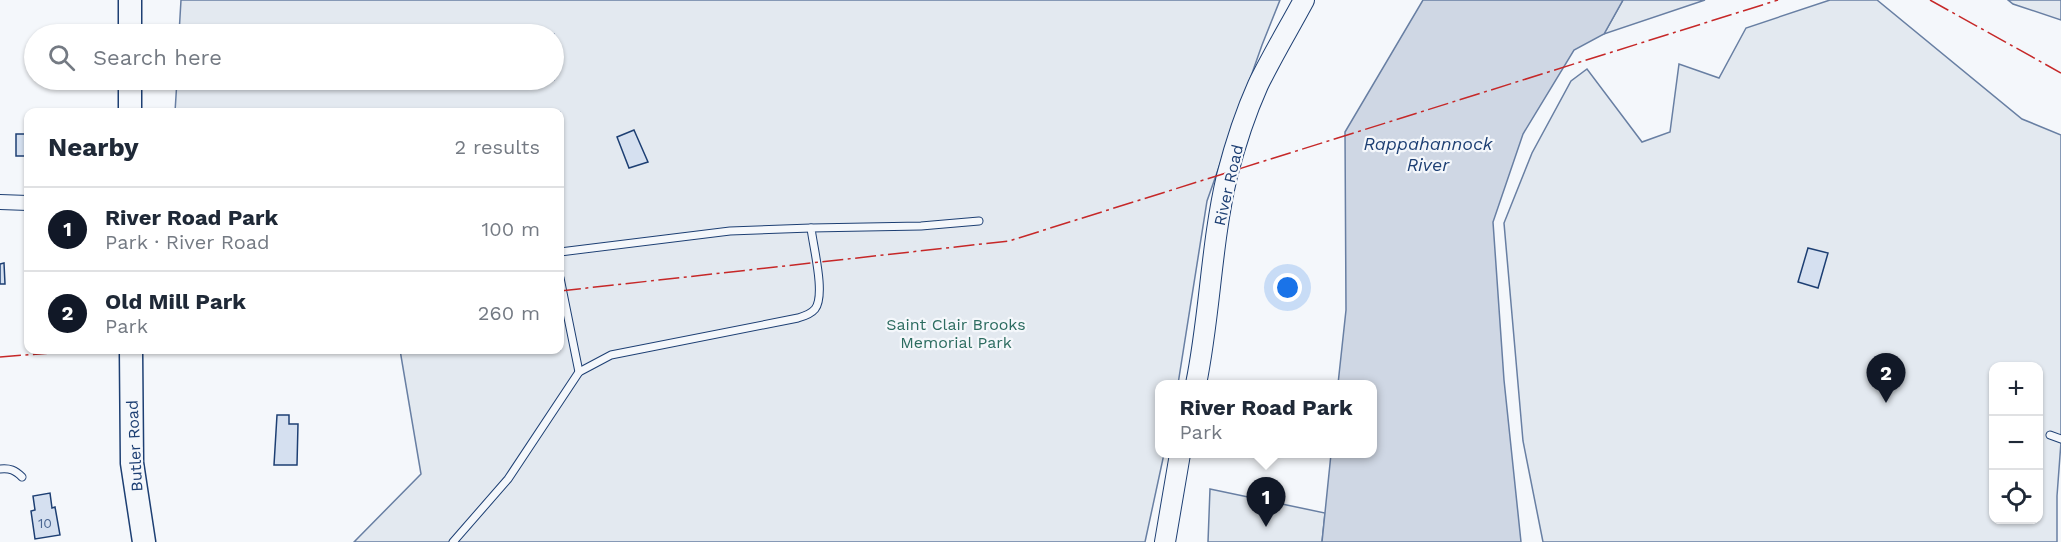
<!DOCTYPE html>
<html lang="en">
<head>
<meta charset="utf-8">
<style>
	body { margin:0; font-family:"Work Sans",sans-serif; background:#f2f2f3; color:#1f2937 }
	.controls { position:absolute; right:18px; bottom:18px; display:grid; overflow:hidden; border-radius:12px; box-shadow:0 2px 4px #0004 }
	.controls button { width:54px; height:54px; display:grid; place-items:center; padding:0; border:0; border-bottom:2px solid #e0e1e3; background:#fff; color:#1f2937; font:30px sans-serif }
	.you { position:absolute; left:1288px; top:288px; width:21px; height:21px; margin:-15px; border:4px solid #fff; border-radius:50%; background:#1a73e8; box-shadow:0 0 0 9px #1a73e833 }
	.badge { display:grid; place-items:center; width:39px; height:39px; border-radius:50%; background:#111827; color:#fff; font-size:20px; font-weight:700 }
	.pin { position:absolute; translate:-50% -50px; filter:drop-shadow(0 2px 3px #0008) }
	.pin::after { content:''; position:absolute; top:32px; width:21px; height:18px; background:inherit; clip-path:polygon(0 0,100% 0,50% 100%) }
	.popup { position:absolute; left:1155px; top:380px; width:222px; height:78px; box-sizing:border-box; display:grid; place-content:center; border-radius:12px; background:#fff; filter:drop-shadow(0 2px 4px #0005); font-size:20px; white-space:nowrap; color:#747a83 }
	.popup b { font-size:22px; color:#1f2937 }
	.popup::after { content:''; position:absolute; left:50%; top:100%; margin-left:-12px; border:12px solid transparent; border-top-color:#fff }
	.list { margin:0; padding:0; list-style:none }
	h2 { display:flex; justify-content:space-between; align-items:center; height:78px; margin:0; padding:0 24px; font-size:26px }
	h2 small { font-size:20px; font-weight:400; color:#747a83 }
	.list li { display:grid; grid-template-columns:39px 1fr auto; gap:18px; align-items:center; box-sizing:border-box; height:84px; padding:0 24px; border-top:2px solid #e0e1e3 }
	.list b { display:block; font-size:22px; white-space:nowrap }
	.list p { margin:0; font-size:20px; white-space:nowrap; color:#747a83 }
	.list em { font-size:20px; font-style:normal; color:#747a83 }
	.icon { flex:none; width:33px; height:33px; fill:none; stroke:currentColor; stroke-width:2; stroke-linecap:round; stroke-linejoin:round }
	.map { position:relative; flex:none; width:2061px; height:542px; overflow:hidden }
	.search { position:absolute; background:#fff; box-shadow:0 2px 4px #0004; left:24px; top:24px; width:540px; height:66px; display:flex; align-items:center; gap:15px; box-sizing:border-box; padding:0 21px; border-radius:33px; color:#747a83; font-size:22px }
	.panel { position:absolute; background:#fff; box-shadow:0 2px 4px #0004; left:24px; top:108px; width:540px; height:246px; border-radius:12px }
	.map>svg:first-child { display:block }
	.green { fill:#e3e9f0; stroke:#687fa3; stroke-width:1.5; fill-rule:evenodd }
	.water { fill:#cfd7e4; stroke:#687fa3; stroke-width:1.5 }
	.building { fill:#d5e0f0; stroke:#1d3f73; stroke-width:1.5 }
	.lines { fill:none; stroke-linecap:round; stroke-linejoin:round }
	.lane-casing { stroke:#1d3f73; stroke-width:9 }
	.street-casing { stroke:#1d3f73; stroke-width:16 }
	.secondary-casing { stroke:#1d3f73; stroke-width:22 }
	.primary-casing { stroke:#1d3f73; stroke-width:25 }
	.lane { stroke:#f4f7fb; stroke-width:7 }
	.street { stroke:#f4f7fb; stroke-width:14 }
	.secondary { stroke:#f4f7fb; stroke-width:20 }
	.primary { stroke:#f4f7fb; stroke-width:22 }
	.power { stroke:#c62828; stroke-width:1.5; stroke-dasharray:21 4.5 3 4.5; stroke-linecap:butt }
	.labels { text-anchor:middle; stroke-width:4.5; stroke-linejoin:round; paint-order:stroke }
	.number-label { font-size:14px; fill:#4b6792 }
	.street-label { font-size:16px; fill:#1d3f73; stroke:#f4f7fb }
	.park-label { font-size:16px; fill:#2c6c60; stroke:#f4f7fb }
	.water-label { font-size:18px; font-style:italic; fill:#1d3f73; stroke:#f4f7fb }
</style>
</head>
<body>
<div class="map">
<svg width="2061" height="542" viewBox="0 0 2061 542">
	<rect width="100%" height="100%" fill="#f4f7fb"/>
	<g class="green">
		<path d="M181,0H1280L1262,45L1207,201L1178,384H1160V454H1164L1145,542H354L421,474L400,350H560V112H175L177,80H554V34H179Z"/>
		<path d="M1623,0H1705L1604,34Z"/>
		<path d="M1830,0H1877L2022,119L2061,135V442L2057,496V542H1543L1523,441L1504,223L1532,153L1571,81L1587,69L1642,142L1670,132L1679,64L1719,78L1746,28ZM1994,366H2038V520H1994Z"/>
		<path d="M2008,0H2061V20L2013,4Z"/>
		<path d="M1210,489L1325,513L1322,542H1208Z"/>
	</g>
	<path class="water" d="M1423,0H1623L1604,34L1574,50L1523,134L1493,222L1504,380L1521,542H1322L1331,454H1372V384H1338L1346,310L1345,132Z"/>
	<g class="building">
		<path d="M634,130L648,162L629,168L617,137Z"/>
		<rect x="16" y="134" width="12" height="22"/>
		<path d="M1808,248L1828,253L1818,288L1798,282Z"/>
		<path d="M4,263L5,284H0V264Z"/>
		<path d="M277,415H289V424H298L297,465H274Z"/>
		<path d="M50,493L52,508L55,507L60,535L35,539L31,511L35,510L33,496Z"/>
	</g>
	<g class="lines">
		<g class="lane-casing">
			<g id="lane">
				<path d="M560,252L730,231L811,228"/>
				<path d="M560,278L579,372"/>
				<path d="M2050,435L2061,439"/>
				<path d="M0,469C10,468 15,470 22,477"/>
				<path d="M453,542L508,479L579,372L611,355L798,318C805,316 811,314 815,309C826,295 813,246 811,228L921,226L979,221"/>
			</g>
		</g>
		<g class="street-casing">
			<path id="street" d="M0,202L28,203"/>
		</g>
		<g class="secondary-casing">
			<g id="secondary">
				<path d="M1196,384C1210,316 1211,244 1227,176C1235,145 1245,114 1258,85C1272,56 1289,28 1304,0"/>
				<path d="M1165,542L1180,454"/>
			</g>
		</g>
		<g class="primary-casing">
			<g id="primary">
				<path d="M130,0V34"/>
				<path d="M130,80V112"/>
				<path d="M131,350L132,463L144,542"/>
			</g>
		</g>
		<use href="#lane" class="lane"/>
		<use href="#street" class="street"/>
		<use href="#secondary" class="secondary"/>
		<use href="#primary" class="primary"/>
		<g class="power">
			<path d="M1930,0L2061,73"/>
			<path d="M560,291L1009,241L1778,0"/>
			<path d="M0,357L88,350"/>
		</g>
	</g>
	<g class="labels">
		<g class="number-label">
			<text x="45" y="528">10</text>
		</g>
		<g class="street-label">
			<text transform="translate(1228 185) rotate(-77)" y="6">River Road</text>
			<text transform="translate(134 446) rotate(-93)" y="6">Butler Road</text>
		</g>
		<g class="park-label">
			<text x="956" y="330">Saint Clair Brooks<tspan x="956" dy="18">Memorial Park</tspan></text>
		</g>
		<g class="water-label">
			<text x="1428" y="150">Rappahannock<tspan x="1428" dy="21">River</tspan></text>
		</g>
	</g>
</svg>
<div class="controls">
<button>+</button>
<button>−</button>
<button><svg class="icon" aria-label="locate" viewBox="0 0 24 24"><circle cx="12" cy="12" r="6"/><path d="M12 2v4M12 18v4M2 12h4M18 12h4"/></svg></button>
</div>
<div class="you"></div>
<div class="pin badge" style="left:1266px;top:527px">1</div>
<div class="popup"><b>River Road Park</b>Park</div>
<div class="pin badge" style="left:1886px;top:403px">2</div>
<div class="search"><svg class="icon" aria-label="search" viewBox="0 0 24 24"><circle cx="10" cy="10" r="6"/><path d="M15 15l6 6"/></svg>Search here</div>
<section class="panel">
<h2>Nearby<small>2 results</small></h2>
<ul class="list">
<li><span class="badge">1</span><div><b>River Road Park</b><p>Park · River Road</p></div><em>100 m</em></li>
<li><span class="badge">2</span><div><b>Old Mill Park</b><p>Park</p></div><em>260 m</em></li>
</ul>
</section>
</div>
</body>
</html>
